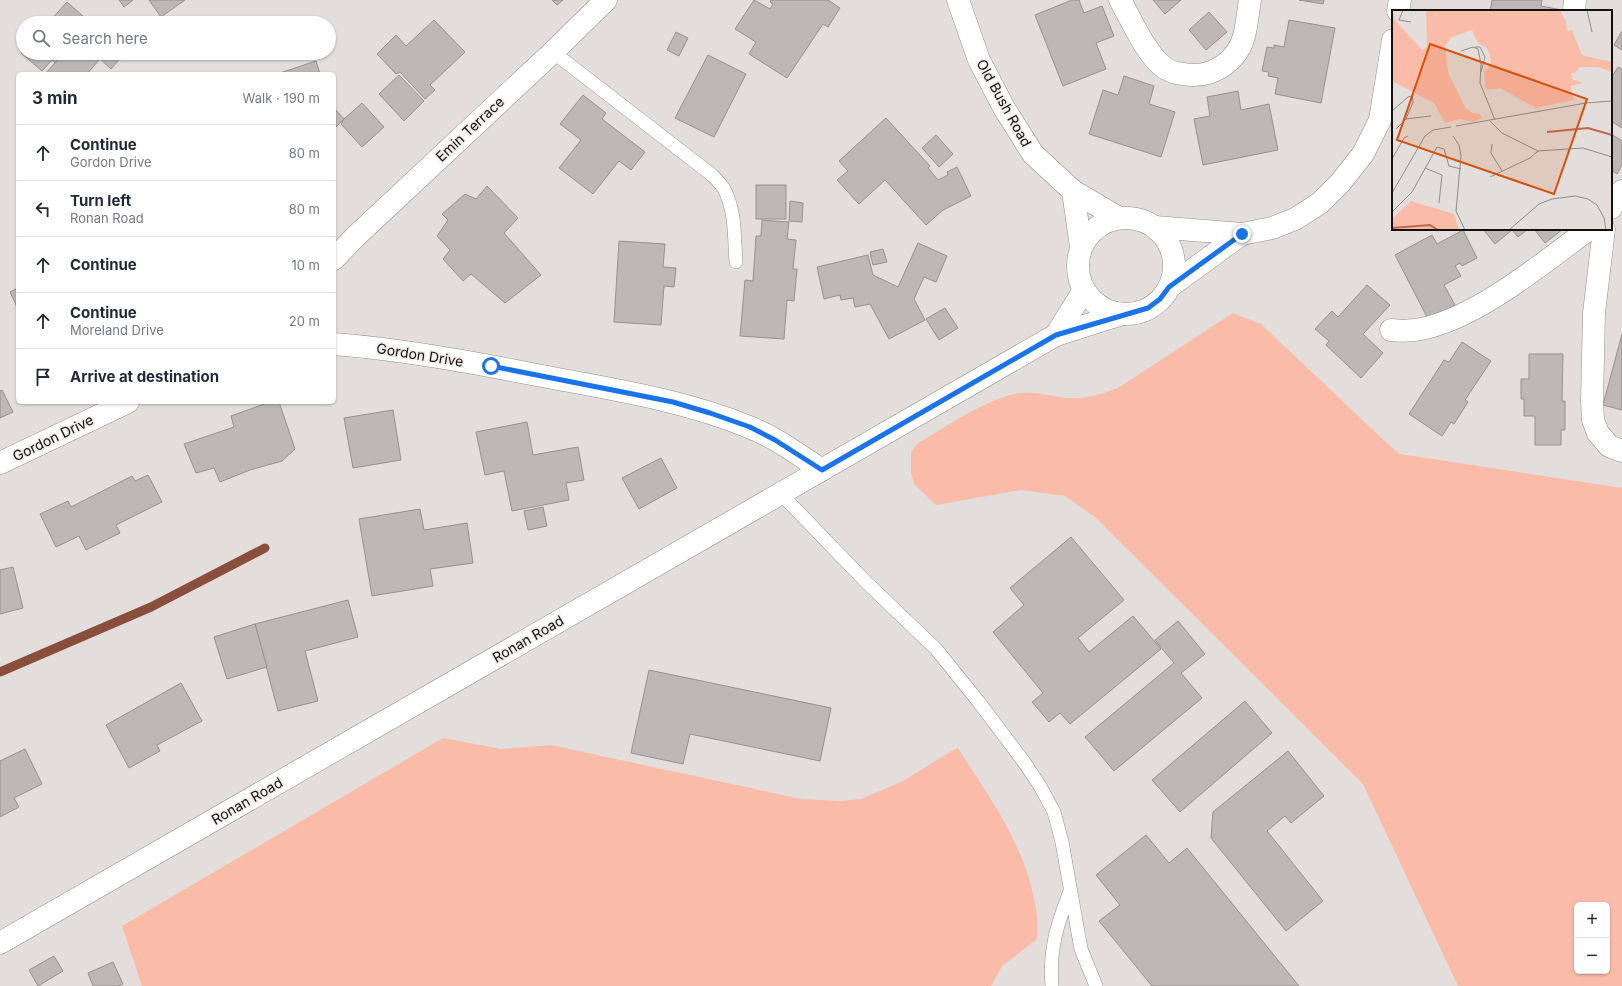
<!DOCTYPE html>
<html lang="en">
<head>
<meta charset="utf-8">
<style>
	body { margin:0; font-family:Inter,sans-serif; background:#f2f2f3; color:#1f2937 }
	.controls { position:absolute; right:12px; bottom:12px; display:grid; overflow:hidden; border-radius:6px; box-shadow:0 1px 3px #0004 }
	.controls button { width:36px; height:36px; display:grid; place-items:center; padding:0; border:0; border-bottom:1px solid #e0e1e3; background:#fff; color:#1f2937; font:20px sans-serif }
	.stop { position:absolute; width:12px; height:12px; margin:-9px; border:3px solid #1a73e8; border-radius:50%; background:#fff }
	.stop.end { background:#1a73e8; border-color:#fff; box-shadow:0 1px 4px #0008 }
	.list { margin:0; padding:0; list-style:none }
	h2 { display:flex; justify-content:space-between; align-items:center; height:52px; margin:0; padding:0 16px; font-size:17px }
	h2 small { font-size:13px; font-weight:400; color:#747a83 }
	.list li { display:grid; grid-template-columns:26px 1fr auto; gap:12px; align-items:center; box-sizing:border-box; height:56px; padding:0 16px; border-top:1px solid #e0e1e3 }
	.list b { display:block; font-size:15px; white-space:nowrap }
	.list p { margin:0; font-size:13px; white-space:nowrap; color:#747a83 }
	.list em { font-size:13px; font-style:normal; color:#747a83 }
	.icon { flex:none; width:22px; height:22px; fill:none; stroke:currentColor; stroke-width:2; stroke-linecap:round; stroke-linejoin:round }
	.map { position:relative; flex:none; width:1622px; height:986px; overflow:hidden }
	.search { position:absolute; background:#fff; box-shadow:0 1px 3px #0004; left:16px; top:16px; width:320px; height:44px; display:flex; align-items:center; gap:10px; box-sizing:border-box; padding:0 14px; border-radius:22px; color:#747a83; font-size:15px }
	.panel { position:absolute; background:#fff; box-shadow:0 1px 3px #0004; left:16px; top:72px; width:320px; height:332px; border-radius:6px }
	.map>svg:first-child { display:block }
	.green { fill:#fabba8; fill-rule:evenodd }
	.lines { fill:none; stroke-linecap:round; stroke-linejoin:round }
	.stream { stroke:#8a4e3c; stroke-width:9 }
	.building { fill:#bdb7b5; stroke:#96918f }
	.lane-casing { stroke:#948e8d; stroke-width:14 }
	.street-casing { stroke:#948e8d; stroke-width:23 }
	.lane { stroke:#fff; stroke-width:13 }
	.street { stroke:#fff; stroke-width:22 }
	.route { stroke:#1a73e8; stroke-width:5 }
	.labels { text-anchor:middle; stroke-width:3; stroke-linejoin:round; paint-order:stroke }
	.street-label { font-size:14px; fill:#131110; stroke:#f1ebe9 }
	.inset-river { fill:none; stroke:#bd684f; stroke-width:2 }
	.inset-road { fill:none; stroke:#908c8a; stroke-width:1 }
	.view { fill:#d3520c; fill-opacity:0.15; stroke:#d3520c; stroke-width:2 }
	.inset-edge { fill:none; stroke:#131110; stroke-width:2 }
</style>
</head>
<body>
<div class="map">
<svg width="1622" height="986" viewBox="0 0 1622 986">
	<rect width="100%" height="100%" fill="#e3dedc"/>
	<g class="green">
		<path d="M1233,313L1261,324L1390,446L1400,454L1622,488V986H1458L1363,784L1096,518L1065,496L1021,490L936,505L914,484L911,473V452L918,443C944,428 992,395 1022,393C1040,391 1058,399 1076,398C1089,398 1105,393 1118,388ZM1577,905H1607V971H1577Z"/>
		<path d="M443,738L501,749L551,745L801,799L840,801L861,799L903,781L955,749L958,748C990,798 1027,848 1036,909C1038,919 1037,929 1037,939L1002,966L991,986H142L122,926Z"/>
	</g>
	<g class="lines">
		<path class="stream" d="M0,672L151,607L265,548"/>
	</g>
	<g class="building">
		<path d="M119,0H133L124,7Z"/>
		<path d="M149,0H185L161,17Z"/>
		<path d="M552,0H563L557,5Z"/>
		<path d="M754,0L770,9L773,4L770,2L771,0H828L840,8L828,27L823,24L787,78L749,54L756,42L735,29Z"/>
		<path d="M1072,0H1079L1084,13L1102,6L1114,36L1096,43L1106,69L1063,86L1035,15Z"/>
		<path d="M1153,0H1181L1165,14Z"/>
		<path d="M1299,0H1324L1323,4Z"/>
		<path d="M1492,0H1542L1541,6L1567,11H1490Z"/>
		<path d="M67,2L91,23H48Z"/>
		<path d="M1209,12L1227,32L1206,50L1189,30Z"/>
		<path d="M434,20L465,52L430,85L435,90L425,99L400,72L396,74L377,54L396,35L406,46Z"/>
		<path d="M1289,20L1335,28L1321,103L1275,94L1278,78L1268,76L1269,72L1262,71L1267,47L1274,48V45L1284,47Z"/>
		<path d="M1622,31V50L1614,45Z"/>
		<path d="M676,32L688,38L679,56L667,50Z"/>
		<path d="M23,51V53H64L55,63L52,60L42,71L21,53Z"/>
		<path d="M64,53H96L94,55L99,60L87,74H45Z"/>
		<path d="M96,53H125L111,69L95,54Z"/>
		<path d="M708,55L746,74L714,137L675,118Z"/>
		<path d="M316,61L320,74H280V73Z"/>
		<path d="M1618,67L1622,69V128L1611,121V78Z"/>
		<path d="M399,75L424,101L404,121L379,94Z"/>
		<path d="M1124,76L1154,86L1149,104L1175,112L1161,157L1089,134L1103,90L1118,95Z"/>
		<path d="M1238,91L1241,110L1269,104L1278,150L1203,165L1194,119L1210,116L1207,97Z"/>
		<path d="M583,95L606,113L602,119L645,152L631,170L619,161L593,194L559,168L581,140L560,124Z"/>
		<path d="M362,103L384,127L362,147L341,124L344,119Z"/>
		<path d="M334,108L344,119L334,129Z"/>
		<path d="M886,118L930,166L928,168L938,180L948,175L947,172L957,167L971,196L943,210L926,225L885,180L859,204L837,180L848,171L839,161Z"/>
		<path d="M1611,134L1622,141V165L1617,174L1611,170Z"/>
		<path d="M936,135L953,154L939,167L922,148Z"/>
		<rect x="756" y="185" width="30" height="34"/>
		<path d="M487,186L518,218L504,233L541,275L505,303L471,274L463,281L443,259L450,250L437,236L448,220L442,214L465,194L476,199Z"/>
		<path d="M790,201L803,203L802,222L789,221Z"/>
		<path d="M762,220L789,222L787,239L796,240L793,269H797L794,301L787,300L784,339L740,336L745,280L753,281L756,236H761Z"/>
		<path d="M1483,229H1528L1518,237L1512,230L1495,244Z"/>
		<path d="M1534,229H1563L1545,243Z"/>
		<path d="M1463,230L1477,258L1462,266L1460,263L1455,266L1461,276L1444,285L1455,305L1428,319L1395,255L1432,235L1437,244Z"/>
		<path d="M619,241L665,244L663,267L676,268L674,287L664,286L661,325L614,322Z"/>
		<path d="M918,243L947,256L936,282L924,277L914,299L925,320L889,339L870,304L855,307L853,298L841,300L840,295L824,299L817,267L868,255L873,275L898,287Z"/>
		<path d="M883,249L887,262L873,265L870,252Z"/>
		<path d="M1367,285L1390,305L1363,334L1383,353L1361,378L1326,345L1329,341L1315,329L1332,311L1338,317Z"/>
		<path d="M18,288V309L10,292Z"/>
		<path d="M945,308L958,328L939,340L926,319Z"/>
		<path d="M1622,334V410L1603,405Z"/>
		<path d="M1462,342L1491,361L1465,400L1468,402L1454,424L1451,422L1442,436L1409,414L1444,360L1449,362Z"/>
		<path d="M1529,354H1563L1562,401H1565V430H1561V445H1535V416H1524V399H1521V379H1529Z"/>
		<path d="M2,390L13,412L0,418V391Z"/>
		<path d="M270,402H279L295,449L282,461L250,470L220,482L214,468L196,473L184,444L234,427L231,416Z"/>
		<path d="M393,410L401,460L353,468L344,418Z"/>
		<path d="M527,422L533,455L578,447L584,480L566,483L569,500L512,511L504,471L485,475L476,432Z"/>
		<path d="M661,458L677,488L639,509L622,478Z"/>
		<path d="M148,475L162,502L116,525L120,533L86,550L79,536L56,547L40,514L68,501L71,507L132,476L135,481Z"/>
		<path d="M543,507L547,526L528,530L524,511Z"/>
		<path d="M420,509L424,530L467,523L473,563L430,569L433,586L372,596L359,519Z"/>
		<path d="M1071,537L1124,600L1078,638L1089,652L1133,616L1161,649L1070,724L1060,713L1049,722L1032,702L1043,693L993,632L1024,605L1010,588Z"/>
		<path d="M13,567L23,608L0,614V570Z"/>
		<path d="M348,600L358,637L305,651L318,701L278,711L255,624Z"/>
		<path d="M1178,621L1205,654L1181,673L1202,698L1114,771L1085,737L1174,663L1155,640Z"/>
		<path d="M255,624L267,667L227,679L214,637Z"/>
		<path d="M649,670L831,708L820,761L690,734L683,764L631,753Z"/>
		<path d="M181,683L202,721L157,745L160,751L129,768L106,725Z"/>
		<path d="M1245,701L1272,733L1180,812L1152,780Z"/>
		<path d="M25,749L42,784L14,798L19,807L0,817V761Z"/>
		<path d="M1288,751L1324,796L1291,823L1285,816L1267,831L1323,901L1286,931L1211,838L1213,812Z"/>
		<path d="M1146,835L1169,863L1187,848L1299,986H1152L1099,921L1120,905L1096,875Z"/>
		<path d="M54,956L63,971L38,986L29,970Z"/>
		<path d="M113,962L123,984L118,986H93L88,973Z"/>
	</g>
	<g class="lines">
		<g class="lane-casing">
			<g id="lane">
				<path d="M553,52L712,175C716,179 721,184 724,189C736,211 734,238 736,262"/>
				<path d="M781,494L866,582L936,649L978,701L1024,762L1040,786L1054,812L1062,842L1081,949L1096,986"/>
				<path d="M1052,986C1049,949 1057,925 1070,891"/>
			</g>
		</g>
		<g class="street-casing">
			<g id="street">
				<path d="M958,0L979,60L1004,108L1033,154L1073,191L1119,218"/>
				<path d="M1120,0C1131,19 1144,50 1161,65C1170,73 1180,74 1192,75C1216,76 1238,59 1244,36C1247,25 1248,12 1250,0"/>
				<path d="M1398,11L1400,0"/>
				<path d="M1574,11L1575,0"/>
				<path d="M1073,191L1081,247"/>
				<path d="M1611,208L1622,191"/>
				<circle cx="1126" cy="266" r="48"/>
				<path d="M1155,227L1242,234L1272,228L1295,219L1320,203L1340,183L1363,154L1380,120L1393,40"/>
				<path d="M1604,229L1594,313L1592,401L1593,420L1598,433L1609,446L1622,451"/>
				<path d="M334,259L355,237L553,52L606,0"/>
				<path d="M1169,287L1242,234"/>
				<path d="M1391,330C1401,331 1411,331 1421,329C1477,318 1543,263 1589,229"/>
				<path d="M1056,335L1084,290"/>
				<path d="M334,344C410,350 484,365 558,379C623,391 688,402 749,427C775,437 799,455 822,470"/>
				<path d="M0,463L128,402"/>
				<path d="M0,943L1056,335L1122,314"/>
			</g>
		</g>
		<use href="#lane" class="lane"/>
		<use href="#street" class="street"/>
	</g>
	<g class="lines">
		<path class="route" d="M491,366L673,402L710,413L750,427L775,440L822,470L1056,335L1148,308L1160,299L1169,287L1242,234"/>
	</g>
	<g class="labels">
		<g class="street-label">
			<text transform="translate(1004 103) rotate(61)" y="5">Old Bush Road</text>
			<text transform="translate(470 129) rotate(-43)" y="5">Emin Terrace</text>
			<text transform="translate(420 355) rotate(9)" y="5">Gordon Drive</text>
			<text transform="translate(53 438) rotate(-26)" y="5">Gordon Drive</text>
			<text transform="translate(528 639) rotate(-30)" y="5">Ronan Road</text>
			<text transform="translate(247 801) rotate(-30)" y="5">Ronan Road</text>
		</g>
	</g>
	<g transform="translate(1392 10)">
		<rect width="220" height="220" fill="#e3dedc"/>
		<path d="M0,0L3,10L30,40L35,37L34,0H168L174,11L175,21L180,20L190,45L220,52V62L206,57H188L183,63H179L180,69L191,73L179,76L181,90L144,98L108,78L94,80L92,61L99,55L98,45L94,37L85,32L80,20L60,27L53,36L56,63L73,97L80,103L88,104L90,108L81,112L68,109L53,113L42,93L0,71ZM19,191L62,204L67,220H0V209Z" fill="#fabba8"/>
		<path class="inset-river" d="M155,122L196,118L220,125M0,218L38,215L46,220"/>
		<path class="inset-road" d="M11,0L7,10L19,12M195,0L200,22M83,37H88L93,47L89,62M69,41L81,37L86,39L89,54L88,73L103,110M0,101L16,87L20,86L21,92L14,109M98,111L110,123L146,141L191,138L220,147M64,116L194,93L220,91M4,119L14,109L39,106M61,126L67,135L69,146L64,201L73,220M100,134L99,143L110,161M0,149L12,128L16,126M33,158L50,165L47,193M98,167L138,148L146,141M0,183L33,126L41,120L59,117M0,202L20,182L45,137L52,139L57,156L69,159M117,220L147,194L160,189L183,186L196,189L205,195L212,208L214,220"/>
		<path class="view" d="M38,34L195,89L162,184L5,130Z"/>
		<rect width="220" height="220" class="inset-edge"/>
	</g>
</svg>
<div class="controls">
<button>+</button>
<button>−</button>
</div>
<div class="stop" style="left:491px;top:366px"></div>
<div class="stop end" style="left:1242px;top:234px"></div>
<div class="search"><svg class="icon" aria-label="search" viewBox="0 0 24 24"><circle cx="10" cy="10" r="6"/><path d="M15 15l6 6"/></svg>Search here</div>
<section class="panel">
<h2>3 min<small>Walk · 190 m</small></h2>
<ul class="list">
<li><svg class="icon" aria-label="ahead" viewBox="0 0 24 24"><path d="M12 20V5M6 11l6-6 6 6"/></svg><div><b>Continue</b><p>Gordon Drive</p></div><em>80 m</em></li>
<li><svg class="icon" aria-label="left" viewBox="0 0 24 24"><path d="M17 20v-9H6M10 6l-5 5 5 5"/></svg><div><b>Turn left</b><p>Ronan Road</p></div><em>80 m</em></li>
<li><svg class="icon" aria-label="ahead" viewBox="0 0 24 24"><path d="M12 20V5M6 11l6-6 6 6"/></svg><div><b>Continue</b></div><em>10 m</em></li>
<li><svg class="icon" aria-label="ahead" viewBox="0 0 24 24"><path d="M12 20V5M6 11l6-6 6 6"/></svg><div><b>Continue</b><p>Moreland Drive</p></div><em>20 m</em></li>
<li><svg class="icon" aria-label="arrive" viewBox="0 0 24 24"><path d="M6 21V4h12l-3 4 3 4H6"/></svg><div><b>Arrive at destination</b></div></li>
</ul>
</section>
</div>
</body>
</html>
